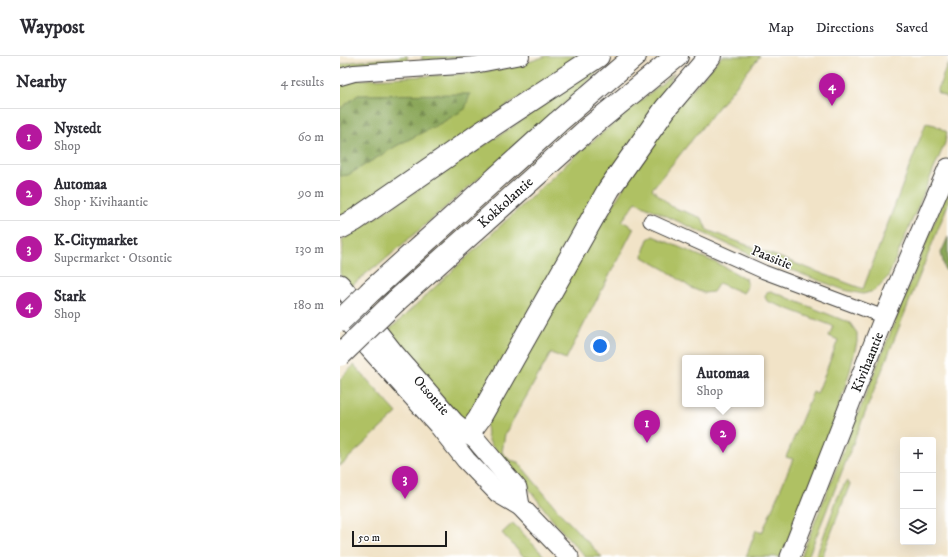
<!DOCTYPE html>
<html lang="en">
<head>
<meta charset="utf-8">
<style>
	body { margin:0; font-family:"IM FELL DW Pica",serif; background:#f2f2f3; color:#2b2b33 }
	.controls { position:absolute; right:12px; bottom:12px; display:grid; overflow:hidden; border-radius:4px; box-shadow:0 4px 16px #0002 }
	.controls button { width:36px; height:36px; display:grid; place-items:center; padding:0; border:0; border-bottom:1px solid #e1e1e2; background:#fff; color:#2b2b33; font:20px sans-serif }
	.scale { position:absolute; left:12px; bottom:10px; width:95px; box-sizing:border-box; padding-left:4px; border:2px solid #1c1c1c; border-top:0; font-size:11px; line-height:14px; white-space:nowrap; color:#1c1c1c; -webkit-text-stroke:3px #fff; paint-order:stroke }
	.you { position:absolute; left:260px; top:290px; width:14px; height:14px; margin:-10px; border:3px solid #fff; border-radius:50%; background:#1a73e8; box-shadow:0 0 0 6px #1a73e833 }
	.badge { display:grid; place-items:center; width:26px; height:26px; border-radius:50%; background:#b5179e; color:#fff; font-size:13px; font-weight:700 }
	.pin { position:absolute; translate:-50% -33px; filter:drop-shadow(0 1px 2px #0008) }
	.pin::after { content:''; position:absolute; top:21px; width:14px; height:12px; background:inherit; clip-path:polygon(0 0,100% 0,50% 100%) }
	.popup { position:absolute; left:342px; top:299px; width:82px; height:52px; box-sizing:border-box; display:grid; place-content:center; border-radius:4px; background:#fff; filter:drop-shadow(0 1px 3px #0005); font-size:13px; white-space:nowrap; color:#7c7c81 }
	.popup b { font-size:15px; color:#2b2b33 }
	.popup::after { content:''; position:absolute; left:50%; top:100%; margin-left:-8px; border:8px solid transparent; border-top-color:#fff }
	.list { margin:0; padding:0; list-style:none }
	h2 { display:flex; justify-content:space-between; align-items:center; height:52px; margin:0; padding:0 16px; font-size:17px }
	h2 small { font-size:13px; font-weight:400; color:#7c7c81 }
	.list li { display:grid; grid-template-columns:26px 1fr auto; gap:12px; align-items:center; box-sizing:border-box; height:56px; padding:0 16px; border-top:1px solid #e1e1e2 }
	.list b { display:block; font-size:15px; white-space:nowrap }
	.list p { margin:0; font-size:13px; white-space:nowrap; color:#7c7c81 }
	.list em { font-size:13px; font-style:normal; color:#7c7c81 }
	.icon { flex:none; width:22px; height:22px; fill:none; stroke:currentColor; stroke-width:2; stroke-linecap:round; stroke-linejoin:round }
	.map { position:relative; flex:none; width:608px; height:501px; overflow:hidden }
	header { display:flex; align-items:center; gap:24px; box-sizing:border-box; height:56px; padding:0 20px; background:#fff; border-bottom:1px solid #e1e1e2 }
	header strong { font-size:19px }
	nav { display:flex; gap:22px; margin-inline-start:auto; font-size:14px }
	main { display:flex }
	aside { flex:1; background:#fff }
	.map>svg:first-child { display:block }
	.green { fill:#afc164; stroke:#666e40 }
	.forest { fill:url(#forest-firs); stroke:#54623b }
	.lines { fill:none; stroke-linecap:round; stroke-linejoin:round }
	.minor-casing { stroke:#3c3a36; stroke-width:15 }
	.tertiary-casing { stroke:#3c3a36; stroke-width:18 }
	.secondary-casing { stroke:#3c3a36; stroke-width:21 }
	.trunk-casing { stroke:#3c3a36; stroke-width:24 }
	.minor { stroke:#fff; stroke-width:13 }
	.tertiary { stroke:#fff; stroke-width:16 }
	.secondary { stroke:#fff; stroke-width:19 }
	.trunk { stroke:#fff; stroke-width:22 }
	.trunk-bridge-casing { stroke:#3c3a36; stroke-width:24; stroke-linecap:butt }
	.trunk-bridge { stroke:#fff; stroke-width:22 }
	.labels { text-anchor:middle; stroke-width:3; stroke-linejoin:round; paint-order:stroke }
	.street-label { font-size:14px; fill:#1c1c1c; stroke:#fff }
</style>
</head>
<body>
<header>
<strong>Waypost</strong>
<nav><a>Map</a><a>Directions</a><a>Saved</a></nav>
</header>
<main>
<aside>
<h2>Nearby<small>4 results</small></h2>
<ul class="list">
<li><span class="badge">1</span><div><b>Nystedt</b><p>Shop</p></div><em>60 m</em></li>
<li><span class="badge">2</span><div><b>Automaa</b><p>Shop · Kivihaantie</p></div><em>90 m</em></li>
<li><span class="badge">3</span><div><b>K-Citymarket</b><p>Supermarket · Otsontie</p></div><em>130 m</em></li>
<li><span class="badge">4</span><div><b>Stark</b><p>Shop</p></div><em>180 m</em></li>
</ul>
</aside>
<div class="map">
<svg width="608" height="501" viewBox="0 0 608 501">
	<defs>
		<pattern id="forest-firs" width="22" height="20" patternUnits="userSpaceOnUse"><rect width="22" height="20" fill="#8ba75a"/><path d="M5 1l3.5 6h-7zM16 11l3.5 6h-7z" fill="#71874a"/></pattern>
	</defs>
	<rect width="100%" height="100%" fill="#fff"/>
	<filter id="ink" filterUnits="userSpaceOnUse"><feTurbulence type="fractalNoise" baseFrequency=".025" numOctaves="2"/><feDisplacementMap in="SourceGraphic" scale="8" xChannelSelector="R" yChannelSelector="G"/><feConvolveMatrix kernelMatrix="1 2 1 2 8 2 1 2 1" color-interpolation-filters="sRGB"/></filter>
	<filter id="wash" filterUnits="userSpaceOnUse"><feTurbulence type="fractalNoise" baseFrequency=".012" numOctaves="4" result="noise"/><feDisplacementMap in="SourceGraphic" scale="16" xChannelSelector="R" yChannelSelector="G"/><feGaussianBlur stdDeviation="0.9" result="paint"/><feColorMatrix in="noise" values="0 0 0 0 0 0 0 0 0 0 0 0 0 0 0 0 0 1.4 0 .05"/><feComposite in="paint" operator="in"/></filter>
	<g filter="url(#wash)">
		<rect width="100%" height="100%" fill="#f1e3c7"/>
		<g class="green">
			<path d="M67,0L68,6L12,10L0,14V9L11,6Z"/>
			<path d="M82,0H140L82,5Z"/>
			<path d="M206,0H241L0,162V29L15,24L135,17L177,10Z"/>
			<path d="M273,0L239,35L39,209L34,211L9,232L0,218V206L3,191L2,184L169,73Z"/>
			<path d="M382,0H420L312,133L332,151L362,162L367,174L523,233L586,67L595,69L607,76L605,87L548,221L534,235L523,238L504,234L409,198L296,146L282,165L294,172L226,303L211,297L165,378L162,396L170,404L178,406L222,459L262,501H245L214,466L181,422L151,389L147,380L146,367L257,165L268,158L320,70Z"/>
			<path d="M608,6V42L597,36Z"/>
			<path d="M334,17L323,39L133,359L122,366L48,275L236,99Z"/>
			<path d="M608,132V148L468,501H461Z"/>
			<path d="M313,180L379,208L406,223C408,228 407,233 403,237L379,227L373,236L364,237L351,232L326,214L303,201L304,194L308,183Z"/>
			<path d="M431,235L510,267L517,277V286L510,315L485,394L441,501H406L416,474L422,477L453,403L446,401L473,336L477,338L498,284L489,280L493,270L427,245L425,241L427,236Z"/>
			<path d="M14,309L57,357L0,410V323Z"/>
			<path d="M506,425L510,428L482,501H476L497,443Z"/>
			<path d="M173,467L205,501H184L162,477Z"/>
		</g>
		<g class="forest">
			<path d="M130,38L125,53L103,66L58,89L8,119L0,120V53L18,39Z"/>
			<path d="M608,181V215L605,214L601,197Z"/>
		</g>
	</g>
	<g filter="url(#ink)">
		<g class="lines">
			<g class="minor-casing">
				<path id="minor" d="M310,165L424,216L544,261"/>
			</g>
			<g class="tertiary-casing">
				<path id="tertiary" d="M0,21L14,17L134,9L181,0"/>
			</g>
			<g class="secondary-casing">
				<g id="secondary">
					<path d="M0,228L55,298L114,366L137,385L177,432L180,450"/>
					<path d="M0,256L29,292L99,370L126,404L158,437L180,450L229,501"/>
					<path d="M450,501L544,261L608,112"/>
				</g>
			</g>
			<g class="trunk-casing">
				<g id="trunk">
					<path d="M0,172L15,164L141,77L258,0"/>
					<path d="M31,235L218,66L295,0"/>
					<path d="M56,245L250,71L337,0"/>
					<path d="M128,378L139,363L269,133L326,52L370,0"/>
				</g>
			</g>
			<use href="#minor" class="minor"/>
			<use href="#tertiary" class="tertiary"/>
			<use href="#secondary" class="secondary"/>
			<use href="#trunk" class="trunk"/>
			<g class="trunk-bridge-casing">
				<g id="trunk-bridge">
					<path d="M0,265L31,235"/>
					<path d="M0,299L56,245"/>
				</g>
			</g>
			<use href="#trunk-bridge" class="trunk-bridge"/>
		</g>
	</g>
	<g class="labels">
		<g class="street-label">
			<text transform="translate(165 146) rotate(-42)" y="5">Kokkolantie</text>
			<text transform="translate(432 201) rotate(22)" y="5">Paasitie</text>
			<text transform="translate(527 306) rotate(-68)" y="5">Kivihaantie</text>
			<text transform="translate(92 339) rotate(49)" y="5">Otsontie</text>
		</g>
	</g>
</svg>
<div class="controls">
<button>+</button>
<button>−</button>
<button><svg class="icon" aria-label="layers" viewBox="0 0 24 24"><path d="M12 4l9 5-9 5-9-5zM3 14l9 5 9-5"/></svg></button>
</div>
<div class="scale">50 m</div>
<div class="you"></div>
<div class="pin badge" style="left:307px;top:387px">1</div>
<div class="pin badge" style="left:383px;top:397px">2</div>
<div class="popup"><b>Automaa</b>Shop</div>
<div class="pin badge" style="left:65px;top:443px">3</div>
<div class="pin badge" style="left:492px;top:50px">4</div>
</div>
</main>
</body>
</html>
